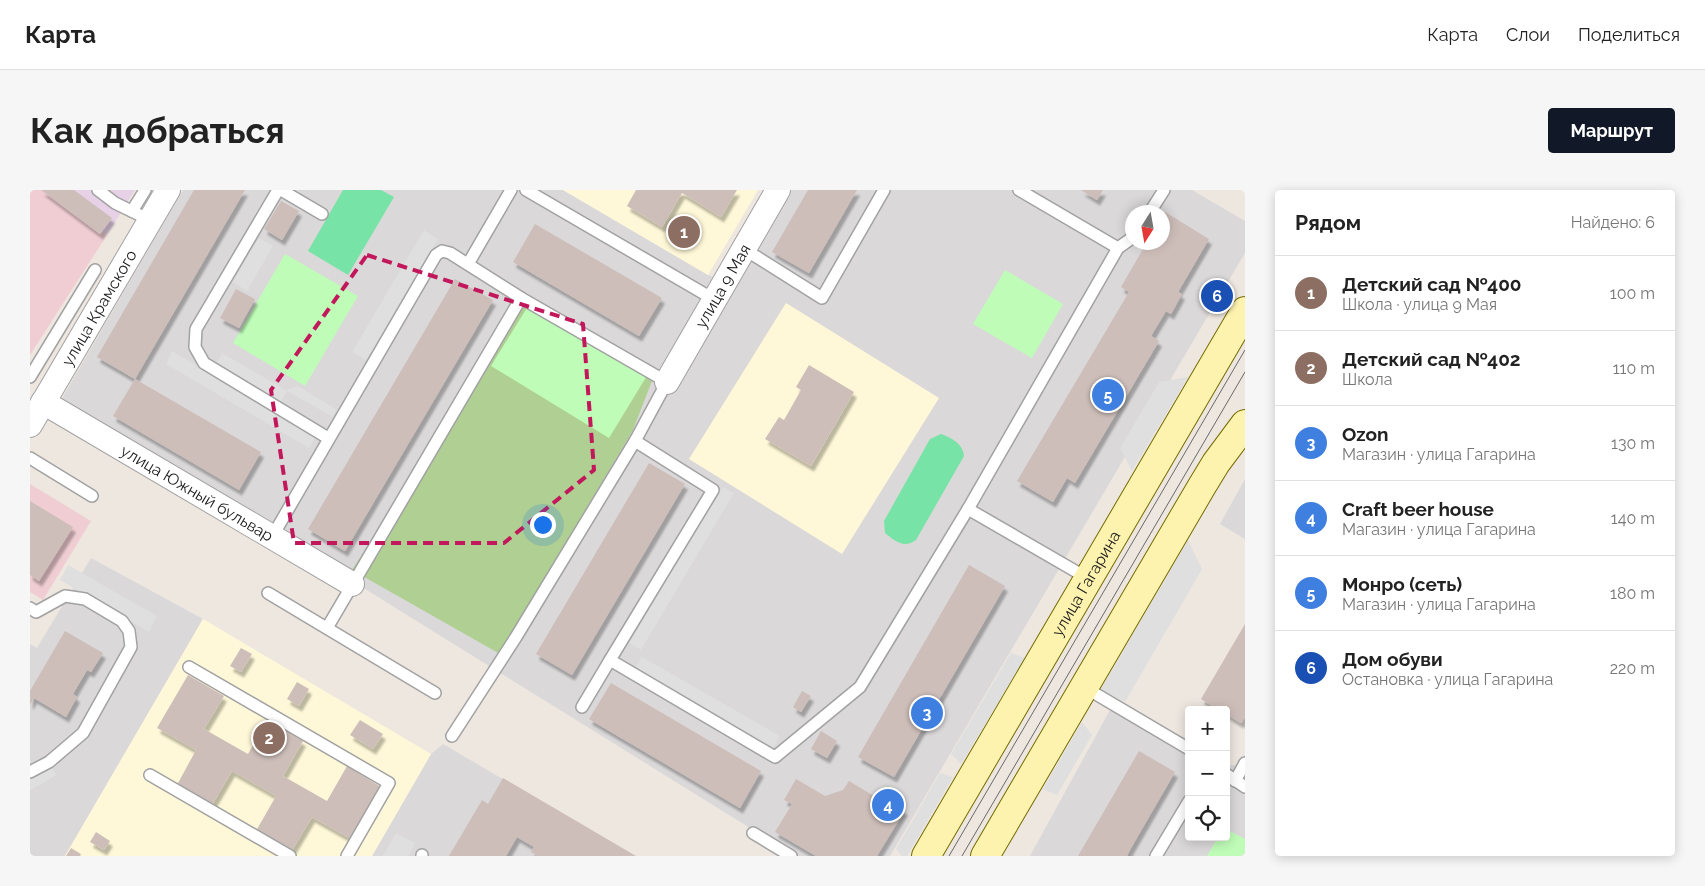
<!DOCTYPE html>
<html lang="ru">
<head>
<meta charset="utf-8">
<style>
	body { margin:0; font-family:Raleway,sans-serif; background:#f6f6f6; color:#222 }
	.controls { position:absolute; right:15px; bottom:15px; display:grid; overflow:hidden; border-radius:5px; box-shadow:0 2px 12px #0003 }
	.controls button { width:45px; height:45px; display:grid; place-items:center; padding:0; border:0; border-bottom:1px solid #e0e0e0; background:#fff; color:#222; font:25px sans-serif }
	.compass { position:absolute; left:1095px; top:15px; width:45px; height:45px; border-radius:50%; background:#fff; box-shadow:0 2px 12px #0003; rotate:191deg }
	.you { position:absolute; left:512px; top:334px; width:18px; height:18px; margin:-12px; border:4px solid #fff; border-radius:50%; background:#1a73e8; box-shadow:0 0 0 8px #1a73e833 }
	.badge { display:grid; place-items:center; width:32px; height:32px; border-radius:50%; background:#111827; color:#fff; font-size:16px; font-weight:700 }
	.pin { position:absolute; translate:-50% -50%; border:2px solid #fff; box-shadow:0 1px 5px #0006 }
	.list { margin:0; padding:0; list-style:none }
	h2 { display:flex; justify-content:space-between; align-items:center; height:65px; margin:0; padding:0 20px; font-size:21px }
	h2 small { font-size:16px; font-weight:400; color:#767676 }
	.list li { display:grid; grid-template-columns:32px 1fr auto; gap:15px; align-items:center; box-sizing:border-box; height:75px; padding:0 20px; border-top:1px solid #e0e0e0 }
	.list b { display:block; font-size:19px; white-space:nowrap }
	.list p { margin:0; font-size:16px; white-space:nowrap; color:#767676 }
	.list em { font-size:16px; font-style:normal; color:#767676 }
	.icon { flex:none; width:28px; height:28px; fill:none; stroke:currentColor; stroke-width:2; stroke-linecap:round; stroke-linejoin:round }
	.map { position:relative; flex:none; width:1215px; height:666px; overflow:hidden; border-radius:5px }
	header { display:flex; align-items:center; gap:30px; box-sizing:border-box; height:70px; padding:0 25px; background:#fff; border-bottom:1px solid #e0e0e0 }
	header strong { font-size:24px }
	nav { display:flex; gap:28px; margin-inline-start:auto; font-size:18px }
	.intro { display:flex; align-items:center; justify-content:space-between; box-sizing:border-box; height:120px; padding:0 30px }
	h1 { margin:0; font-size:35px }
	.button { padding:12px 22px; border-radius:5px; background:#111827; color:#fff; font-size:18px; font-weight:700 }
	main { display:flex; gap:30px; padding:0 30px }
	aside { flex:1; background:#fff; border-radius:5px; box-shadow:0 2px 12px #0003 }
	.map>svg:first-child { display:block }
	.residential { fill:#dad8d9; fill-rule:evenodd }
	.commercial { fill:#f0cdd2 }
	.industrial { fill:#e7d1e7 }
	.education { fill:#fff8d8 }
	.forest { fill:#afd092 }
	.park { fill:#bffcb8 }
	.pitch { fill:#78e3a6 }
	.parking { fill:#dfdfdf }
	.building { fill:#cebeb9; filter:url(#shadow) }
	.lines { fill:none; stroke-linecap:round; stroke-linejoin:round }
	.service-casing { stroke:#a2a2a2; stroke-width:14 }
	.minor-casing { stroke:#a2a2a2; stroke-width:26 }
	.secondary-casing { stroke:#756c00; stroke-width:30 }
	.service { stroke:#fff; stroke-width:11 }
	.minor { stroke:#fff; stroke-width:24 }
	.secondary { stroke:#fdf3af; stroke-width:28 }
	.tram { stroke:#696969; stroke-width:1 }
	.marked { fill:none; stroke:#c2185b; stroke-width:4; stroke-dasharray:10 6; stroke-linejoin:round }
	.labels { text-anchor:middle; stroke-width:5; stroke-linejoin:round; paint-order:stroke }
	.street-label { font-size:16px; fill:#1b1b1b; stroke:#fff }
</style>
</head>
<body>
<header>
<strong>Карта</strong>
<nav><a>Карта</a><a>Слои</a><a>Поделиться</a></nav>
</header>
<div class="intro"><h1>Как добраться</h1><a class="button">Маршрут</a></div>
<main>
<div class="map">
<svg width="1215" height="666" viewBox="0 0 1215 666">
	<defs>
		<filter id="shadow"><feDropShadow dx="3" dy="5.5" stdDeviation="1" flood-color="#0004"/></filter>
	</defs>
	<rect width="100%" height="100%" fill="#eee7e0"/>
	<g class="residential">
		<path d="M153,0H533L678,85L704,95L760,0H1162L1215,31V63L860,666H765L31,210ZM1102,22H1132V52H1102Z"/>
		<path d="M1215,289V349L1190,334Z"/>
		<path d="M61,368L173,429L35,666H0V454L7,458Z"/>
		<path d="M1086,509L1159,552V647H1196V574L1215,577V666H1000Z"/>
		<path d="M413,554L604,666H342L401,564Z"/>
	</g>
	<g class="commercial">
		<path d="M0,0H15L77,45L0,165Z"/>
		<path d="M0,294L61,331L13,410L0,402Z"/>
	</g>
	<path class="industrial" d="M15,0H105L77,45Z"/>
	<g class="education">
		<path d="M533,0H728L678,85Z"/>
		<path d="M756,113L909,208L812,364L659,269Z"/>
		<path d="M173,429L401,564L342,666H35Z"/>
	</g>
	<path class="forest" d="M499,106L625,183L603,240L470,464L322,380Z"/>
	<g class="park">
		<path d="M255,64L328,106L275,196L203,153Z"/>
		<path d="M975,80L1033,114L1002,168L943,134Z"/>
		<path d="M500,113L618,184L579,248L461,176Z"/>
		<path d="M1196,639L1215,649V666H1177L1188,647H1196Z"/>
	</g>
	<g class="pitch">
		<path d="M313,0H351L364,7L318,85L278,61Z"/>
		<path d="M911,244C922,248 933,254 934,266L886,350C874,359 865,351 855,343L854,331L900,249Z"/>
	</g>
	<g class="parking">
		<path d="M394,40L408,49L336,170L322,162Z"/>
		<path d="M229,48L243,56L217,101L203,92Z"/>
		<path d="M142,161L286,246L279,258L136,174Z"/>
		<path d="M192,163L256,200L268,196L306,219L303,227L257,201L251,211L187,173Z"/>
		<path d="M1158,187L1102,281L1090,258L1129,192Z"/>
		<path d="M693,297L704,303L611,460L599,453Z"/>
		<path d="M1158,350L1172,379L1095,512L1071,499Z"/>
		<path d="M38,375L127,426L119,442L30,390Z"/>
		<path d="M981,463L995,468L931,574L921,564Z"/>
		<path d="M612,467L750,546L742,559L604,480Z"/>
		<path d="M1052,532L1062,545L1027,605L1013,599Z"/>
		<path d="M21,576L26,585L0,601V589Z"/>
		<path d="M910,583L923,587L877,666H872L866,659Z"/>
		<path d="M366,643L385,653L378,666H353Z"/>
	</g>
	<g class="building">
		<path d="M11,0H44L82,28L70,44Z"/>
		<path d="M164,0H215L105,189L67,167Z"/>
		<path d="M606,0H707L691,27L652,3L632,37L597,16Z"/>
		<path d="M778,0H827L779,83L742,62Z"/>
		<path d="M1051,0H1073L1067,10Z"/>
		<path d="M251,11L269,21L252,50L234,39Z"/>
		<path d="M1135,22L1179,49L1148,102L1152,104L1141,124L1136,121L1121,146L1129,151L1045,293L1037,288L1023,312L987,291L1099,102L1091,97L1117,52H1132V26Z"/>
		<path d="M505,34L632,108L609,146L483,72Z"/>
		<path d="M425,89L463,110L315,361L278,339Z"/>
		<path d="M206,99L225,109L209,138L190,128Z"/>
		<path d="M779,175L824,202L781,276L735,249L749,227L754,230L771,200L766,197Z"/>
		<path d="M105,189L231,262L209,300L83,226Z"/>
		<path d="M619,273L655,294L542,485L506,464Z"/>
		<path d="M0,311L43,337L9,391L0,385Z"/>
		<path d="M939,375L975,396L864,587L828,567Z"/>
		<path d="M1215,434V527L1211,533L1196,524V520H1189L1171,509Z"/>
		<path d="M35,441L73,463L61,482L57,480L43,504L47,507L36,527L4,508L0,515V501Z"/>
		<path d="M211,458L222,464L211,482L200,476Z"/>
		<path d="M158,485L194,506L174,539L218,564L237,530L273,551L253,586L297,611L317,576L351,597L321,649L282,627L261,662L226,641L246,606L202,581L182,615L147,595L166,560L127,538Z"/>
		<path d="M267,492L279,499L269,516L257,509Z"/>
		<path d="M581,493L731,581L710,618L559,529Z"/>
		<path d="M772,501L781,506L771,522L763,517Z"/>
		<path d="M330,530L353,544L343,559L320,545Z"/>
		<path d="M791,541L807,551L797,568L781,559Z"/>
		<path d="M1109,561L1145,582L1101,658L1097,666H1048Z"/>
		<path d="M473,588L606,666H508L501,662L504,657L487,647L476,666H419L452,610L458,614Z"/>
		<path d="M766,589L795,606L813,600L819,591L854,612L856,609L875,620L847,666H786L745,642L762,614L754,610Z"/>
		<path d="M66,642L80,651L74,660L60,652Z"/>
		<path d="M41,658L51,664L50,666H36Z"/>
	</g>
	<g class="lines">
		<g class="service-casing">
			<g id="service">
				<path d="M68,0L85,13L120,30"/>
				<path d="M248,0L166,139L165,157L174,173L298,248"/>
				<path d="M251,0L292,24"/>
				<path d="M496,0L685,110"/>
				<path d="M989,0L1088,58"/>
				<path d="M102,21L115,0"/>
				<path d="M1120,22L1134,0"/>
				<path d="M714,59L792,108L854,0"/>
				<path d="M438,74L481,0"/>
				<path d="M0,187L65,80"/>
				<path d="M605,251L683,300L580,470L745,567L830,497L938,319L1088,58L1102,48"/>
				<path d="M0,268L62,306"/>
				<path d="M938,319L1059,389"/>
				<path d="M242,347L406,65L412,61L420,63L491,108L637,192L605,251L486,447L422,546"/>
				<path d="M238,403L405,503"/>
				<path d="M0,418L6,422L35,406L55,409L92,431L99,441L101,457L53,543L19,572L0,582"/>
				<path d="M297,438L491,108"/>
				<path d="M159,477L359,593L317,666"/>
				<path d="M1054,497L1159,559"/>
				<path d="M552,517L580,470"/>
				<path d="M1196,584L1215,597"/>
				<path d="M120,585L260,666"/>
				<path d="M1205,591L1215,573"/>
				<path d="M723,643L761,666"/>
				<path d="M392,666V665"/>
				<path d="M1126,666L1159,611"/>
			</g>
		</g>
		<g class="minor-casing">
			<g id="minor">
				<path id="s1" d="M637,192L748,0"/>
				<path id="s2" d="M13,212L322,394"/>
				<path id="s3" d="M0,235L138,0"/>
			</g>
		</g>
		<g class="secondary-casing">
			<g id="secondary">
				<path id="s4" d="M896,666L1215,121"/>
				<path d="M955,666L1172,296L1186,273L1215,234"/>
			</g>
		</g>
		<use href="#service" class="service"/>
		<use href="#minor" class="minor"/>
		<use href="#secondary" class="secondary"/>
		<g class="tram">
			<path d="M919,666L1215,160"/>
			<path d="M932,666L1215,182"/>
		</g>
	</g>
	<path class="marked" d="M337,65L553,134L564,280L474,353H264L241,200Z"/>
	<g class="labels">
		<g class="street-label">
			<text dy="6" stroke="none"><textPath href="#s1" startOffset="111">улица 9 Мая</textPath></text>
			<text dy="6" stroke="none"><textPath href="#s3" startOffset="136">улица Крамского</textPath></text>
			<text dy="6" stroke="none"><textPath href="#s2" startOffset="179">улица Южный бульвар</textPath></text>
			<text dy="6" stroke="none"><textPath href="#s4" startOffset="316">улица Гагарина</textPath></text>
		</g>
	</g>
</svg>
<div class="controls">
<button>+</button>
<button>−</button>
<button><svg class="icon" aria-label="locate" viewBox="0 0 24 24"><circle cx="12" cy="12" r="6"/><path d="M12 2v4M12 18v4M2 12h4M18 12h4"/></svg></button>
</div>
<svg class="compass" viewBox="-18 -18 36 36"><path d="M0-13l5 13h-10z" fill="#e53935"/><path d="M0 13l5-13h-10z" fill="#767676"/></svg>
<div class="you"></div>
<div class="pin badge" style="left:654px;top:42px;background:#8d6e63">1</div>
<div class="pin badge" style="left:239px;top:548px;background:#8d6e63">2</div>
<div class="pin badge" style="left:897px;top:523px;background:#3f7fe0">3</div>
<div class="pin badge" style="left:858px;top:615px;background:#3f7fe0">4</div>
<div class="pin badge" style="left:1078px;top:205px;background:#3f7fe0">5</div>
<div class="pin badge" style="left:1187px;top:106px;background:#1a4fb4">6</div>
</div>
<aside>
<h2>Рядом<small>Найдено: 6</small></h2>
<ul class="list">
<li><span class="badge" style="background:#8d6e63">1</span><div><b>Детский сад №400</b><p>Школа · улица 9 Мая</p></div><em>100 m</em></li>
<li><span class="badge" style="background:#8d6e63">2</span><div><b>Детский сад №402</b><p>Школа</p></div><em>110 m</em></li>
<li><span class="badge" style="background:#3f7fe0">3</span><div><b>Ozon</b><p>Магазин · улица Гагарина</p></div><em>130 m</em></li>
<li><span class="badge" style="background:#3f7fe0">4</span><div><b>Craft beer house</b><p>Магазин · улица Гагарина</p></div><em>140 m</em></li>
<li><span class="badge" style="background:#3f7fe0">5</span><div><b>Монро (сеть)</b><p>Магазин · улица Гагарина</p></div><em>180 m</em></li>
<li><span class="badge" style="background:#1a4fb4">6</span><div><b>Дом обуви</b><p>Остановка · улица Гагарина</p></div><em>220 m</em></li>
</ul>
</aside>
</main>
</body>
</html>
